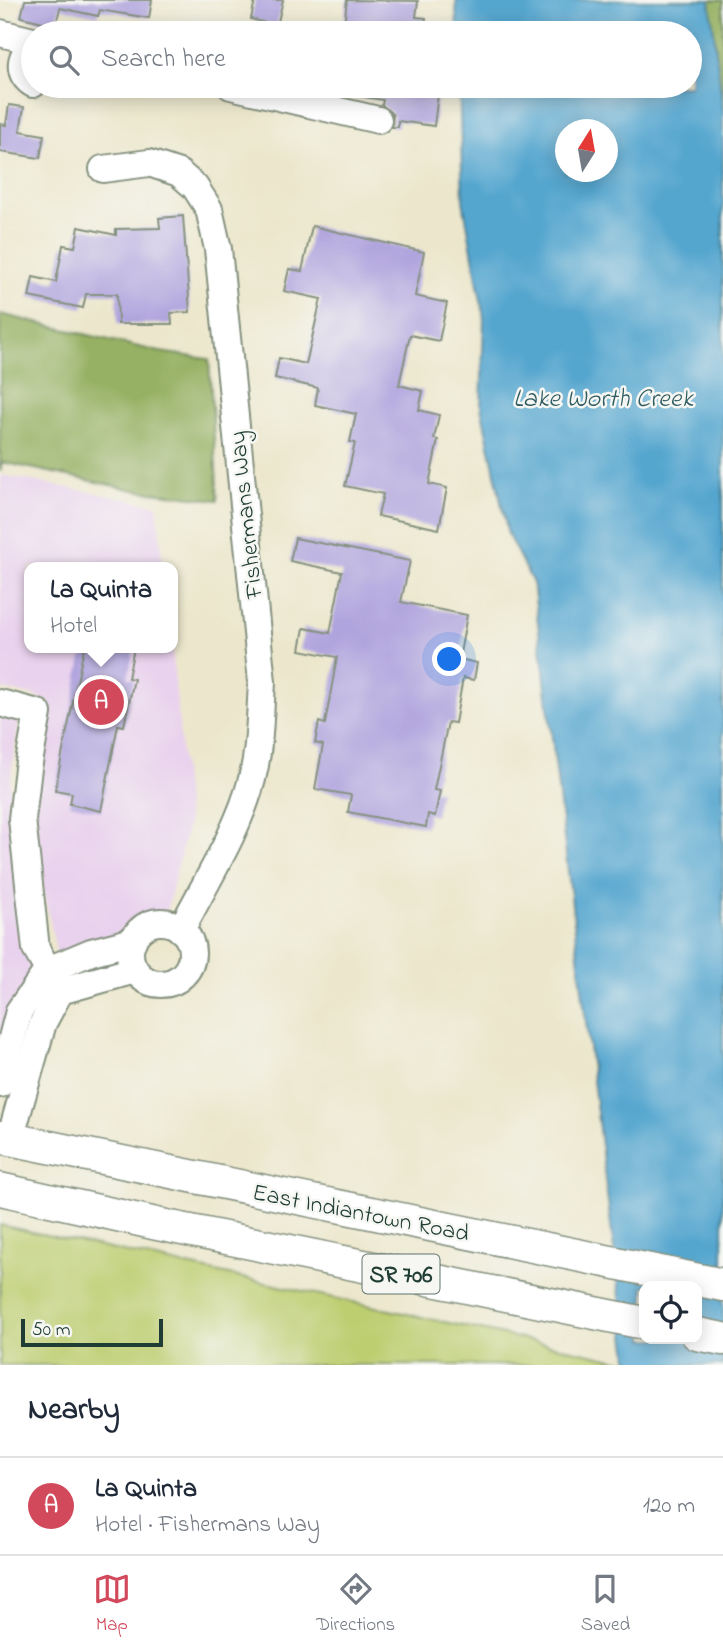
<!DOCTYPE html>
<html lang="en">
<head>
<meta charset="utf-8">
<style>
	body { margin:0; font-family:"Indie Flower",sans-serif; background:#f6f6f7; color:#1f2937 }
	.controls { position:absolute; right:21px; bottom:21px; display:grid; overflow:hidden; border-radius:14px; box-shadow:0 4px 18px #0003 }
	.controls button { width:63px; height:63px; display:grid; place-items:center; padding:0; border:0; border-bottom:2px solid #e0e1e3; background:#fff; color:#1f2937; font:35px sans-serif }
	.compass { position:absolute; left:555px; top:119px; width:63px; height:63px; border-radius:50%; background:#fff; box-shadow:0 4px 18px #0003; rotate:11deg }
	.scale { position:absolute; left:21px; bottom:18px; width:142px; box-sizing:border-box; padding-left:7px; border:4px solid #1f3d34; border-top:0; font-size:19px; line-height:24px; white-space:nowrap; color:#1f3d34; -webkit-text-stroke:5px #f6f6f2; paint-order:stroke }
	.you { position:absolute; left:450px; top:660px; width:24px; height:24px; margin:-18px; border:5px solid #fff; border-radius:50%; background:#1a73e8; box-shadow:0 0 0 10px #1a73e833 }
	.badge { display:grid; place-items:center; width:46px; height:46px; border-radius:50%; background:#d1495b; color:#fff; font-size:23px; font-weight:700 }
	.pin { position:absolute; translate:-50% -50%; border:4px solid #fff; box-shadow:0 2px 7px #0006 }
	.popup { position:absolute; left:24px; top:562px; width:154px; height:91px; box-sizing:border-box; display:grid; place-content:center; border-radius:14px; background:#fff; filter:drop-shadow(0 2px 5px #0005); font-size:23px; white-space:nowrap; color:#747a83 }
	.popup b { font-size:26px; color:#1f2937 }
	.popup::after { content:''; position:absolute; left:50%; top:100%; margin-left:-14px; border:14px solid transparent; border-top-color:#fff }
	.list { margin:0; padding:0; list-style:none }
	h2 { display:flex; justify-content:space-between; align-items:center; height:91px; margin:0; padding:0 28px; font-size:30px }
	h2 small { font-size:23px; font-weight:400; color:#747a83 }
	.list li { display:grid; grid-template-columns:46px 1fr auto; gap:21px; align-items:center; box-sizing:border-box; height:98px; padding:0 28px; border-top:2px solid #e0e1e3 }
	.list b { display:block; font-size:26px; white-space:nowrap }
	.list p { margin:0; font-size:23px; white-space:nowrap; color:#747a83 }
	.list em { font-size:23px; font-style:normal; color:#747a83 }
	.icon { flex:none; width:38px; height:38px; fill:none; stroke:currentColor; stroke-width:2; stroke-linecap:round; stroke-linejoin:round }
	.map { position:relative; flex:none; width:723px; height:1365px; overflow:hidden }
	.search { position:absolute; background:#fff; box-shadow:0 4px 18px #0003; left:21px; right:21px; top:21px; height:77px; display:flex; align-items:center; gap:18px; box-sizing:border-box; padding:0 24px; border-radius:38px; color:#747a83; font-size:26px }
	.sheet { height:189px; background:#fff }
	nav { display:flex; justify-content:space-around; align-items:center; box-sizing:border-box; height:98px; border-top:2px solid #e0e1e3; background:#fff; font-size:19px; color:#747a83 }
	nav a { display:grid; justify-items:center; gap:4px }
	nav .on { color:#d1495b }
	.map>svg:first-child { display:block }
	.built { fill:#e9d2ed }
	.green { fill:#bdce71; stroke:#6e8652; stroke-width:2 }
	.forest { fill:#96b163; stroke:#5a774c; stroke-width:2 }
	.water { fill:#54a6cf; stroke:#3a7282; stroke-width:2; fill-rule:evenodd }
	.building { fill:#b0a4de }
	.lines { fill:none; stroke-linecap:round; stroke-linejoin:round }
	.minor-casing { stroke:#869280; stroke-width:30 }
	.major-casing { stroke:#869280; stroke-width:35 }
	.minor { stroke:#fff; stroke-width:26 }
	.major { stroke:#fff; stroke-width:32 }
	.labels { text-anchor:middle; stroke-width:5; stroke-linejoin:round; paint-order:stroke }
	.shield { fill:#f6f6f2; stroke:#60746d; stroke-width:2 }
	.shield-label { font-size:23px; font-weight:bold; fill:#1f3d34 }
	.street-label { font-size:24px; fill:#1f3d34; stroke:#f6f6f2 }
	.water-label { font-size:26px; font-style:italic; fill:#2f5c62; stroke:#f6f6f2 }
</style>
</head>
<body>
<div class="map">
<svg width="723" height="1365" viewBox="0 0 723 1365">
	<rect width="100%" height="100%" fill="#f6f6f2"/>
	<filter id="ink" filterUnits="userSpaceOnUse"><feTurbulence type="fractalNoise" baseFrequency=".0143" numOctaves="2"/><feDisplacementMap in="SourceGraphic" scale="14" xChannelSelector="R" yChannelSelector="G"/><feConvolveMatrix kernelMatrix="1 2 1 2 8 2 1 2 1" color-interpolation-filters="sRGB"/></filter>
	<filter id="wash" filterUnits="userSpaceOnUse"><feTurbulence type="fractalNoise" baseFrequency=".00686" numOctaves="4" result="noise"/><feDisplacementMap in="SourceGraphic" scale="28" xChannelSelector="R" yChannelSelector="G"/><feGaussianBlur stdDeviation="1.57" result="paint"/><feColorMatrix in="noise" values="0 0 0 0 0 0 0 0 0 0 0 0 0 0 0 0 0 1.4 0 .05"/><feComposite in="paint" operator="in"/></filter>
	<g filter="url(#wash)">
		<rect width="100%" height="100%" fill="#ece7cc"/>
		<g class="built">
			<path d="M1,475L157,505L163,567H29V648H172L188,824L162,929L57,956L29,819L50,702L28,694L0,689Z"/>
			<path d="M0,716L19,720L10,783L31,982L0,1059Z"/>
		</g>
		<path class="green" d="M0,1225L632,1363V1365H0Z"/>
		<g class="forest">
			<path d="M710,0H723V111Z"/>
			<path d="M0,314L160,352L209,359L218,500L134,490L2,462L0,472Z"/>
		</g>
		<path class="water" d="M456,0H710L723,111V1365H629C594,1105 566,844 533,583L508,535L481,407L484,318L463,201L459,86H690V33H457ZM566,130H608V172H566ZM644,1286H697V1339H644Z"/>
		<g id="blocks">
			<g class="building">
				<path d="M25,0H152L149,18L100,10L98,16L60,8L56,25L21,17Z"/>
				<path d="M255,0H283L277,26L251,19Z"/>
				<path d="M347,0L418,1L416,17L426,18L424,33H343Z"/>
				<path d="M351,86H439L434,126L398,121V127H392L393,115L382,105L383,100L351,95Z"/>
				<path d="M9,105L24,107L20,131L44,135L40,158L0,152V124L6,125Z"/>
				<path d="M183,216L190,312L171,313L172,324H118L117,294H86L83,308L29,297L33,277L56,282L63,245L75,247L79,227L116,235V229L160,228L159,218Z"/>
				<path d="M312,226L424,252L415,296L447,303L439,341L410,335L399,385L423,391L419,410L439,415L434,439L438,440L429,484L447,488L439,529L378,516L383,494L345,486L355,443L350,442L356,414L315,405L318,388L275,378L279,358L306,364L321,299L284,291L289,269L302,271Z"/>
				<path d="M295,538L410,561L401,602L467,615L459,659L477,663L474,680L463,678L455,723L448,722L434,790L440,791L435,816L428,814L426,827L348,812L351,795L315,789L323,745L315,743L319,722L325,724L337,657L300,650L304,628L330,633L342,572L290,561Z"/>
				<path d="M84,648H134L128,678L134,679L124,726L118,725L101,811L70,804L72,793L55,790Z"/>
			</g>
		</g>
	</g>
	<g filter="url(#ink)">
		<use href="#blocks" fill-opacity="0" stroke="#869280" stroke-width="2"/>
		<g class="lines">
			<g class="minor-casing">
				<g id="minor">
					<path d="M0,33L33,41"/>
					<path d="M33,46C18,57 18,74 33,84"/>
					<path d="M231,86L378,120"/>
					<path d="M103,169L149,163L179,173L195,187L209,209L218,249L262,682C260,714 260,748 252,779C239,830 205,883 181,930"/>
					<path d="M0,703L38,713L28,768L22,819L36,949L60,991"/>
					<circle cx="161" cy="953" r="31"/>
					<path d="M0,1084L19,1011L48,970L91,952L133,941"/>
					<path d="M10,1139L43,1023L60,991L135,970"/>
				</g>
			</g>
			<g class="major-casing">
				<g id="major">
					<path d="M0,1137L723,1285"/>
					<path d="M0,1189L157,1224L644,1323"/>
					<path d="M697,1334L723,1339"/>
				</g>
			</g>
			<use href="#minor" class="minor"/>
			<use href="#major" class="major"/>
		</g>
	</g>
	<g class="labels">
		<rect class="shield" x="362.5" y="1254.5" width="77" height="39" rx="5"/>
		<g class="shield-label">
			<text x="401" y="1282">SR 706</text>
		</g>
		<g class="street-label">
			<text transform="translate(245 515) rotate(-96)" y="8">Fishermans Way</text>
			<text transform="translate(361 1212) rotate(11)" y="8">East Indiantown Road</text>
		</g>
		<g class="water-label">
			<text x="603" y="406">Lake Worth Creek</text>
		</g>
	</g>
</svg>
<div class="controls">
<button><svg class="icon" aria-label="locate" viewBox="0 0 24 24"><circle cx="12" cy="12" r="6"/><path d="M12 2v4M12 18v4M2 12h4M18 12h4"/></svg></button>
</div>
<svg class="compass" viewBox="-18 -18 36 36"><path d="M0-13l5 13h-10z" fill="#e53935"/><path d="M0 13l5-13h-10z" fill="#747a83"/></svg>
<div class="scale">50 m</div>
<div class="you"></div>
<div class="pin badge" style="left:101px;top:702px">A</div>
<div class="popup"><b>La Quinta</b>Hotel</div>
<div class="search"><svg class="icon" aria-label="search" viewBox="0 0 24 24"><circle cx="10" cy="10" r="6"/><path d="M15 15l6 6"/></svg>Search here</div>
</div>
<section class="sheet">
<h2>Nearby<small></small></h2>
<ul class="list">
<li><span class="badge">A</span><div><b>La Quinta</b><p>Hotel · Fishermans Way</p></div><em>120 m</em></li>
</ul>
</section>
<nav>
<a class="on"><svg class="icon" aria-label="map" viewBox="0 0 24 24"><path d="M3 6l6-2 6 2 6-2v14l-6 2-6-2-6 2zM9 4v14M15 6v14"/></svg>Map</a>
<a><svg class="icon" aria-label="directions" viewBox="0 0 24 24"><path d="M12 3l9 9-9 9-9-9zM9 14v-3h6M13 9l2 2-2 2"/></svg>Directions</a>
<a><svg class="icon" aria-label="saved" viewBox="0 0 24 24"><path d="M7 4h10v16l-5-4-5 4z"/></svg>Saved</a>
</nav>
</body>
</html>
